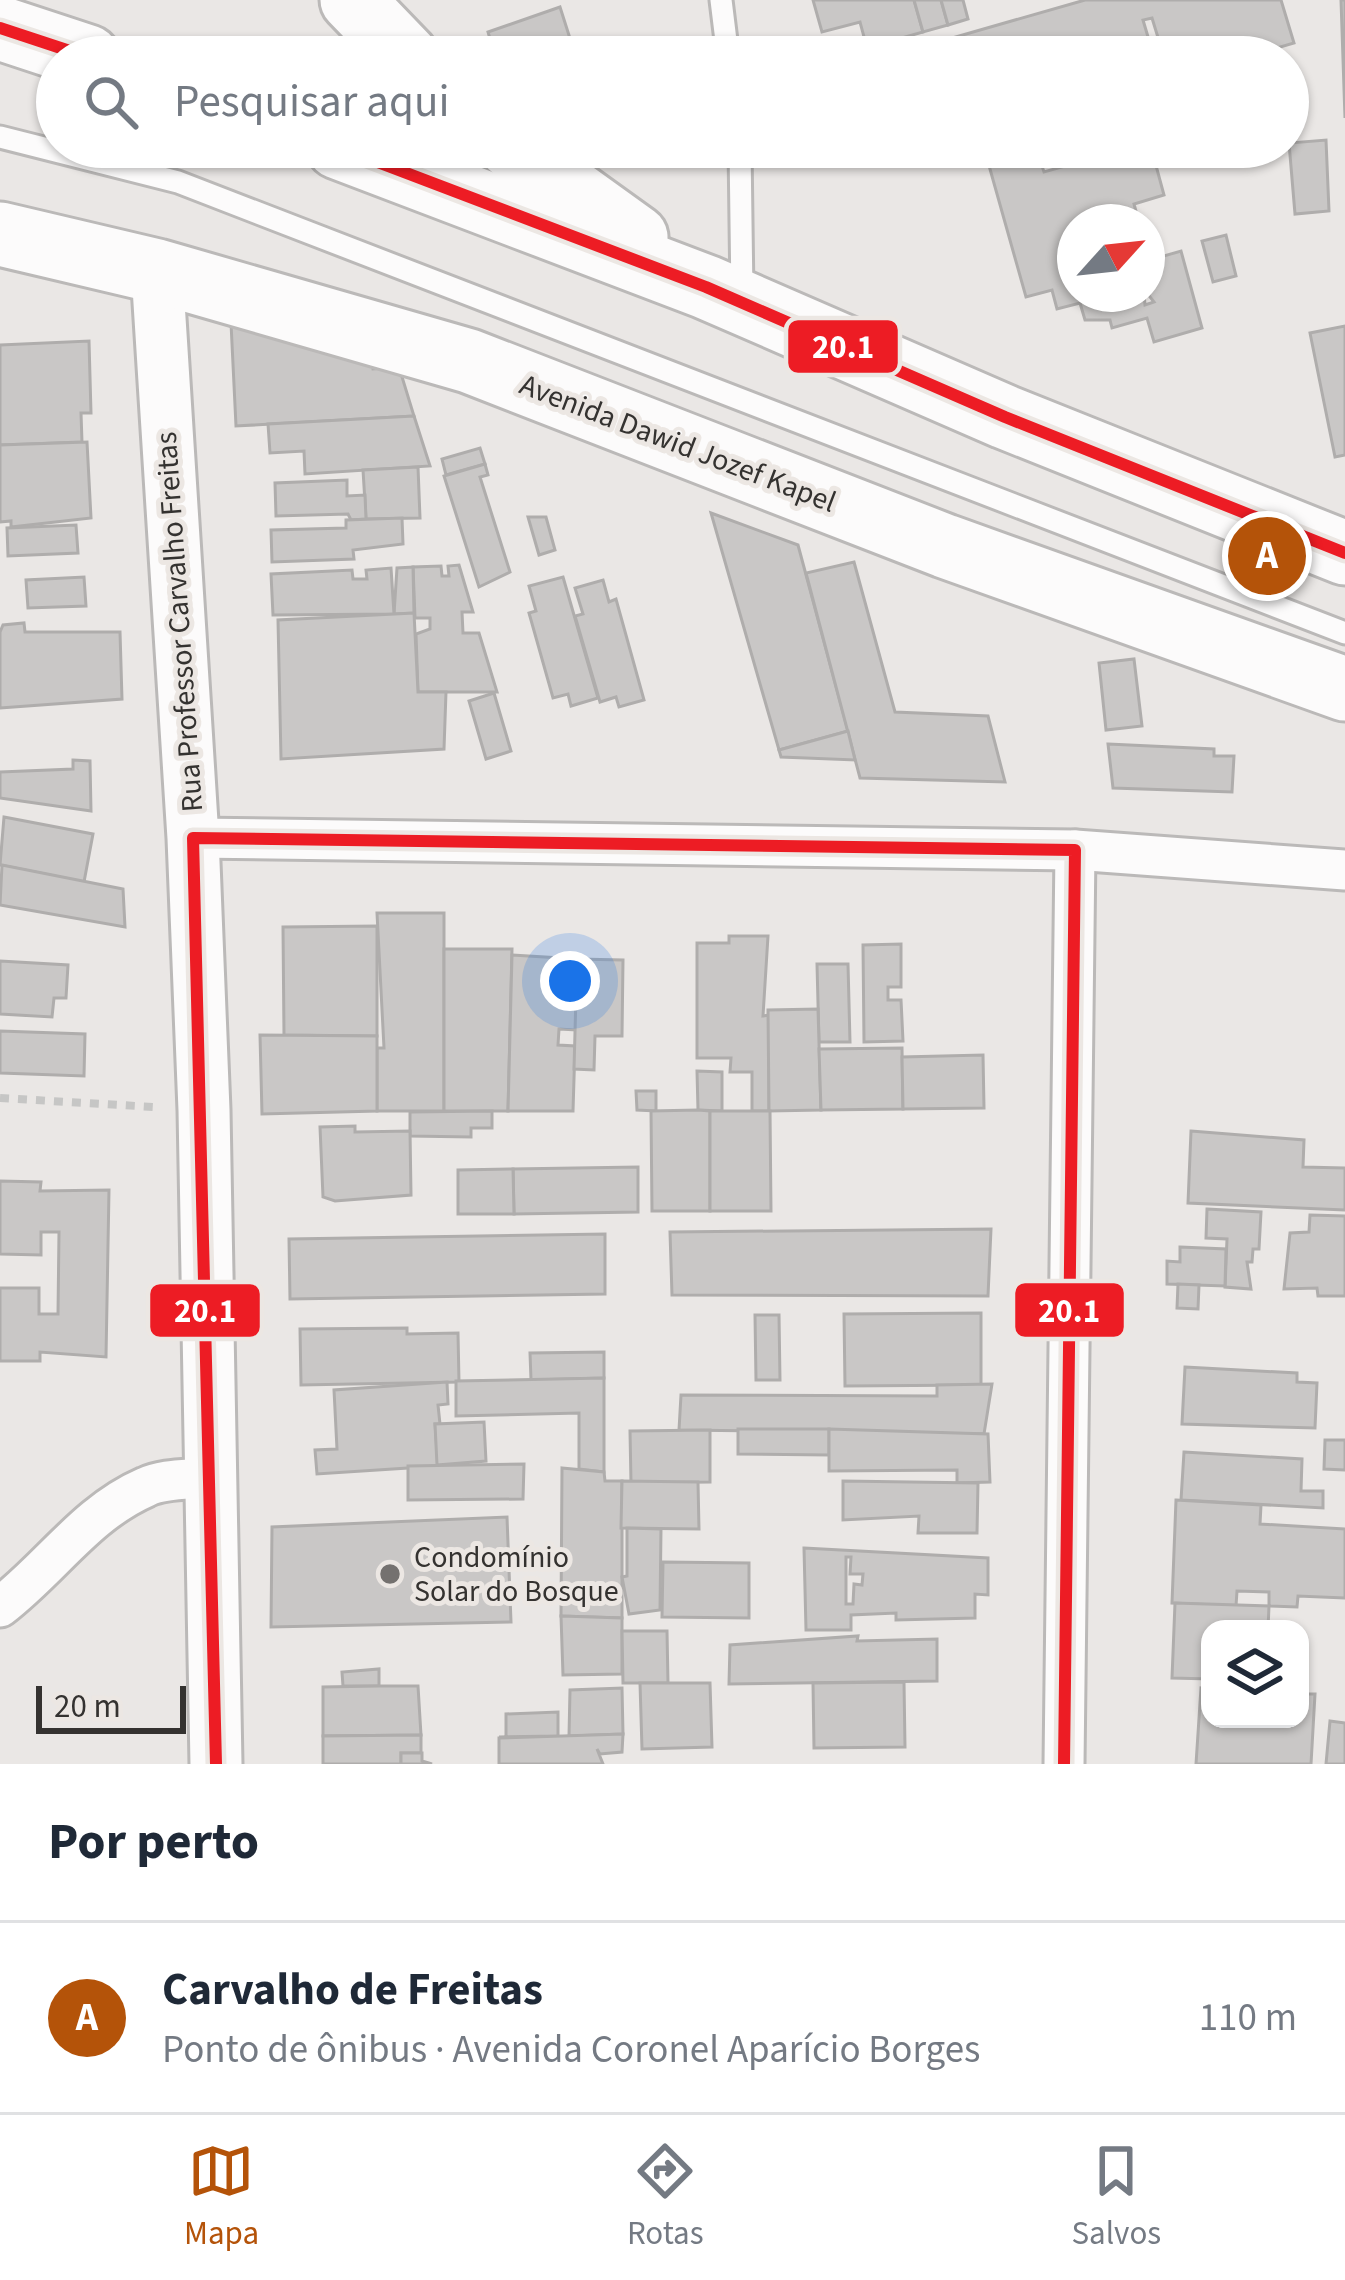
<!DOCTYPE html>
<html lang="pt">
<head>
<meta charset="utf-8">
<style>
	body { margin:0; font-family:"Source Sans 3",sans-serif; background:#f2f2f3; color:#1f2937 }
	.controls { position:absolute; right:36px; bottom:36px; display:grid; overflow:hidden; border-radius:24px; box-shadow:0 3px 9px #0004 }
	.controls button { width:108px; height:108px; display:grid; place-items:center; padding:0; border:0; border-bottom:3px solid #e0e1e3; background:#fff; color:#1f2937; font:60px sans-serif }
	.compass { position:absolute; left:1057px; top:204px; width:108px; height:108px; border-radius:50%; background:#fff; box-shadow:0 3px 9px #0004; rotate:63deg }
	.scale { position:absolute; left:36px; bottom:30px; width:150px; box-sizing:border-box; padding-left:12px; border:6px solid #343230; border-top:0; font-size:33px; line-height:42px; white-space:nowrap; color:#343230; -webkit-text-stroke:9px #ece7e3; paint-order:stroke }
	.you { position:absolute; left:570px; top:981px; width:42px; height:42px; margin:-30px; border:9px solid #fff; border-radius:50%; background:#1a73e8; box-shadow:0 0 0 18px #1a73e833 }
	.badge { display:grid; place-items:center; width:78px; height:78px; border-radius:50%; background:#b45309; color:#fff; font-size:39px; font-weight:700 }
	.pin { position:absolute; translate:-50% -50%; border:6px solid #fff; box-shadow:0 3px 12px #0006 }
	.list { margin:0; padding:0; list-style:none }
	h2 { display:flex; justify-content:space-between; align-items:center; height:156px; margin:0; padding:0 48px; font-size:51px }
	h2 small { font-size:39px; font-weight:400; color:#747a83 }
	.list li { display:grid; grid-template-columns:78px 1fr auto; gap:36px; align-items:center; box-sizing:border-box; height:192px; padding:0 48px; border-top:3px solid #e0e1e3 }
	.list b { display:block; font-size:45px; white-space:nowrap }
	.list p { margin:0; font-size:39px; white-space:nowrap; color:#747a83 }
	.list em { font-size:39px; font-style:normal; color:#747a83 }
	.icon { flex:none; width:66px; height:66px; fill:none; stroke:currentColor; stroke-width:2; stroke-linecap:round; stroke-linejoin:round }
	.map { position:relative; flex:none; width:1345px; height:1764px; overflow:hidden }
	.search { position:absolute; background:#fff; box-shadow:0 3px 9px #0004; left:36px; right:36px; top:36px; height:132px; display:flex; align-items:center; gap:30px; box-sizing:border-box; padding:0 42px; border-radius:66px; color:#747a83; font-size:45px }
	.sheet { height:348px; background:#fff }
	nav { display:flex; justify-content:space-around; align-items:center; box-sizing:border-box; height:168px; border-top:3px solid #e0e1e3; background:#fff; font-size:33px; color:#747a83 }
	nav a { display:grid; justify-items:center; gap:6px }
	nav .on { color:#b45309 }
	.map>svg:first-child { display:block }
	.building { fill:#c9c7c6; stroke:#afadac; stroke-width:3; fill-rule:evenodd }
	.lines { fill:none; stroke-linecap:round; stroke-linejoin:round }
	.service-casing { stroke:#bbb9b8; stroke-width:27 }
	.minor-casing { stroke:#bbb9b8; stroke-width:45 }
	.tertiary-casing { stroke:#bbb9b8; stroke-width:57 }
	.primary-casing { stroke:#bbb9b8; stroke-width:69 }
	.path { stroke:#c6c6c5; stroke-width:8; stroke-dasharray:9 9; stroke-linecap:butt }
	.service { stroke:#fcfbfb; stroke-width:21 }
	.minor { stroke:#fcfbfb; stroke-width:39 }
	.tertiary { stroke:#fcfbfb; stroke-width:51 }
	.primary { stroke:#fcfbfb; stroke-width:63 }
	.bus-1-casing { stroke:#ece7e3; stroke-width:21 }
	.bus-1 { stroke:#ed1c24; stroke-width:12 }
	.poi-dot { fill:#74716f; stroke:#ece7e3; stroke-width:4.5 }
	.labels { text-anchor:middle; stroke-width:10; stroke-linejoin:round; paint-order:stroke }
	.street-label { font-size:30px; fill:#343230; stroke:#ece7e3 }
	.poi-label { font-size:30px; fill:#343230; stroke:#ece7e3; text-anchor:start }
	.line-badge { stroke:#ece7e3; stroke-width:4.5 }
	.badge-label { font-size:33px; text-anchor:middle; font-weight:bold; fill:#fff }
</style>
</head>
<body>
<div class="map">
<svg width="1345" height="1764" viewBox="0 0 1345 1764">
	<rect width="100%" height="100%" fill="#eae7e5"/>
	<g class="building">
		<path d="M813,0H914L923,32L867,48L860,22L822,32Z"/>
		<path d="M914,0H941L948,25L923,32Z"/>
		<path d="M941,0H963L968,19L948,25Z"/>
		<path d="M1085,0H1281L1294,43L1246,57H1045L1042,44L1035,46L1038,57H958L952,38ZM1152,18L1160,44L1151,47L1143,20Z"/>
		<path d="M1341,0H1345V118Z"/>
		<path d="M560,7L574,51L555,57H504L493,49L488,32Z"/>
		<path d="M1326,140L1329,211L1295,214L1289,143Z"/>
		<path d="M1098,147H1151L1164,195L1134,204L1139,222H1075V294H1144L1145,305L1154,302L1147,293V250L1150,260L1181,251L1202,328L1154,342L1147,318L1112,328L1110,320H1085L1080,303L1057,309L1052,290L1026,297L988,162L1036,148L1044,172L1101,156Z"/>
		<path d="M1226,235L1236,276L1213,282L1202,241Z"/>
		<path d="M231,323L372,363L373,369L399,367L414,416L236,426Z"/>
		<path d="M1345,326V455L1335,457L1310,333Z"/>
		<path d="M89,341L91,413H81L82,442L0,445V345Z"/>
		<path d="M414,416L430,466L305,474L304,451L270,453L268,424Z"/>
		<path d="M87,442L91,518L11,527V521L0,522V445Z"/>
		<path d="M480,448L485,464L446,475L442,459Z"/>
		<path d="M485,464L488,475L480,477L510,572L479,587L444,476Z"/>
		<path d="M418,467L420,518L366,519L363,470Z"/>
		<path d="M347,480V496L365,495L366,519L351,520L348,514L276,516L275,483Z"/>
		<path d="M711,513L798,545L848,731L779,750Z"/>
		<path d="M528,517H546L555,550L539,555Z"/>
		<path d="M402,518L403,544L353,550L354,559L272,562L271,530L346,528V520Z"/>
		<path d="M76,525L78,553L8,556L7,528Z"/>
		<path d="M854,562L895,712L988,716L1005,782L860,778L806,573Z"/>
		<path d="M459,565L473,612H462L463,633H479L497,692H418L416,634L430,629V618H415L413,567L441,566L442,576H449L448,566Z"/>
		<path d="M413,567L414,613L394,614L397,568Z"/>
		<path d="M391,568L394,614L273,615L271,574L352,570L353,579H367L366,570Z"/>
		<path d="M84,577L86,606L28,608L26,580Z"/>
		<path d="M563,577L598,698L571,706L568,694L553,698L529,613L536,611L529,586Z"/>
		<path d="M603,580L609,602L616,599L644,700L619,707L616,697L600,702L575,616L583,614L575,588Z"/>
		<path d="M414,613L418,692H446L444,749L281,759L278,620Z"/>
		<path d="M24,623L25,632H120L122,699L0,708V632L3,625Z"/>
		<path d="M1134,659L1142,726L1106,730L1099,663Z"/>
		<path d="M494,693L511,751L486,759L469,701Z"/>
		<path d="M848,731L855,760L781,757L779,750Z"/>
		<path d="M1108,744L1214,749V756H1234L1232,792L1113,788Z"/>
		<path d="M73,760L90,761L91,811L0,798V772L73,769Z"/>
		<path d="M4,817L93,834L84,882L0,865Z"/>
		<path d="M2,865L123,889L125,927L0,905Z"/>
		<path d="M377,913H444V1111H377V1048H384Z"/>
		<path d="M377,926V1036L284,1035L283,927Z"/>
		<path d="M729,936H768L763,1016L769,1015V1111H752V1072H730L731,1058H697V943H729Z"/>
		<path d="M901,944V987H888V1000H901L903,1041L864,1042L863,945Z"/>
		<path d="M444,949H512L508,1111H444Z"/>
		<path d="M512,955L577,959L576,1030L559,1029L558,1045L575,1046L573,1111H508Z"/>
		<path d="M577,959L623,960L622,1036H595L594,1070L574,1069Z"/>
		<path d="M0,961L68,965L66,998H54L52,1017L0,1014Z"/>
		<path d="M817,964H848L850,1042H819Z"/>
		<path d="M818,1009L821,1110L769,1111L768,1010Z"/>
		<path d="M0,1031L85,1034L84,1076L0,1073Z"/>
		<path d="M260,1035L377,1036V1111L262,1114Z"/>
		<path d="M902,1048L903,1109L821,1110L819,1049Z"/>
		<path d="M983,1055L984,1108L903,1109L902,1057Z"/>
		<path d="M697,1071L722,1072V1111L698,1110Z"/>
		<path d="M636,1091H656V1111L637,1110Z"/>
		<path d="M698,1110L710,1111V1211H652L651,1111Z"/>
		<path d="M492,1111V1128H471V1137L410,1136V1112Z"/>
		<path d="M710,1111H770L771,1211H710Z"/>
		<path d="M355,1126V1132L410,1131L411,1195L335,1201L323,1197L320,1127Z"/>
		<path d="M1191,1131L1304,1140L1303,1167L1345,1168V1210L1188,1203Z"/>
		<path d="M638,1167V1212L514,1214L513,1169Z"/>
		<path d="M513,1169L514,1214H458V1170Z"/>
		<path d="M0,1181L41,1182L40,1191L109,1190L106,1357L40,1352V1361H0V1288H39V1314H58L59,1232H41V1255L0,1254Z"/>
		<path d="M1207,1209L1261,1212L1259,1249H1253L1252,1262H1247L1251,1289L1225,1287L1227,1239L1206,1238Z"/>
		<path d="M1310,1215L1345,1216V1296H1318L1317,1288L1284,1289L1290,1233L1309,1232Z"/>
		<path d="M991,1229L988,1296L672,1295L670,1232Z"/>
		<path d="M605,1234V1294L290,1299L289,1239Z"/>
		<path d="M1180,1247L1226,1249L1225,1286L1167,1284V1261L1180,1262Z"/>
		<path d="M1178,1284L1199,1285L1198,1309L1177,1308Z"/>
		<path d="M981,1313V1385L845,1386L844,1314Z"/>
		<path d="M755,1315H779L780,1380H756Z"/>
		<path d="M407,1328V1334L458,1333L459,1382L301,1385L300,1329Z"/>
		<path d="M604,1352V1378L531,1380L530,1353Z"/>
		<path d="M1185,1367L1297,1373V1382L1317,1383L1315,1428L1182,1424Z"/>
		<path d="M604,1378V1472L579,1469V1413L456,1416V1381Z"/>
		<path d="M447,1382L448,1404L438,1405L440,1424H435L438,1466L317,1474L315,1450L337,1449L334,1390Z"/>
		<path d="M992,1384L984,1434L679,1430L681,1395L937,1396V1385Z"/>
		<path d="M484,1422L486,1461L437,1465L435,1424Z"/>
		<path d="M738,1429H829V1455L738,1454Z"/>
		<path d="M829,1429L988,1434L990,1482L957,1483V1470L829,1471Z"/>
		<path d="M710,1430V1482L631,1483L630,1431Z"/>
		<path d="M1325,1440H1345V1470L1324,1469Z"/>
		<path d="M1184,1452L1302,1459L1301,1491H1323V1508L1181,1500Z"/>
		<path d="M524,1464L523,1499L408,1500V1466Z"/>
		<path d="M562,1468L604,1472L605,1481H622V1618L561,1616Z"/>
		<path d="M622,1481L698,1482L699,1529L621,1528Z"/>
		<path d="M843,1481L978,1483L977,1533H918L919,1516L843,1520Z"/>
		<path d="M1176,1500L1261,1505L1260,1524L1345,1529V1598L1298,1596L1297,1607L1269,1606V1592L1237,1591L1236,1606L1172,1603Z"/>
		<path d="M507,1517L511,1622L271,1627L272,1527Z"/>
		<path d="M627,1528L661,1529L660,1610L629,1614L622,1577L627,1576Z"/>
		<path d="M804,1548L988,1558V1595L975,1594V1618L896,1620V1613L851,1615V1630H806ZM846,1557H851L850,1574H863L862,1585L854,1584L853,1604H846Z"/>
		<path d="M663,1562L749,1563V1618L662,1617Z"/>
		<path d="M1175,1603L1269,1606L1268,1629H1210V1679L1172,1678Z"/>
		<path d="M561,1616L622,1618V1674L563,1675Z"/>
		<path d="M622,1631H667L668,1683H623Z"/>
		<path d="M858,1636L857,1641L937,1639V1681L729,1684L730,1645Z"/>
		<path d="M379,1669V1686H343L342,1672Z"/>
		<path d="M904,1682L905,1747L814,1748L813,1683Z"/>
		<path d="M640,1683H710L712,1747L642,1749Z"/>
		<path d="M379,1686H418L421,1735L323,1736V1687Z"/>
		<path d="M622,1688L623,1734L569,1736L570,1690Z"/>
		<path d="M1201,1688L1210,1689V1719H1300V1694H1315L1311,1764H1196Z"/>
		<path d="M558,1712V1736L499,1737H506V1714Z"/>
		<path d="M1330,1721L1345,1723V1764H1326Z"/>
		<path d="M623,1734L622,1752L600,1754L597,1749L603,1764H499V1738Z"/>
		<path d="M421,1735V1753H401V1764H323V1736Z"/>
		<path d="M401,1753H422V1761L432,1764H401Z"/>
	</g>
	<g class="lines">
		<g class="service-casing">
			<g id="service">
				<path d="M721,0L728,57"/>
				<path d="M0,137L178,182L1345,633"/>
				<path d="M740,147L742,296"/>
			</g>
		</g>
		<g class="minor-casing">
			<g id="minor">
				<path d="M193,838L1075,850L1345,870"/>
				<path d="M0,1607C51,1568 86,1513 146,1487C164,1478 191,1480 212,1477"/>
				<path d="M1064,1764L1075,850"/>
			</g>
		</g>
		<g class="tertiary-casing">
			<path id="tertiary" d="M157,271L193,838L204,1110L216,1764"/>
		</g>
		<g class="primary-casing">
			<g id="primary">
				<path d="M352,0L407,57"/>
				<path d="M0,28L88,57"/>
				<path d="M338,147L706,287L1005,417L1345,553"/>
				<path d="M511,147L636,237"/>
				<path d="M0,234L157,271L469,361L945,546L1345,689"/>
			</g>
		</g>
		<path class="path" d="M0,1098L154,1107"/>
		<use href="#service" class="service"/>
		<use href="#minor" class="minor"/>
		<use href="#tertiary" class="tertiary"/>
		<use href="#primary" class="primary"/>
		<g class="bus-1-casing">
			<g id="bus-1">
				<path d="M0,28L88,57"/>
				<path d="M338,147L706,287L1005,417L1345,553"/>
				<path d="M216,1764L193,838L1075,850L1064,1764"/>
			</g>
		</g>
		<use href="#bus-1" class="bus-1"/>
	</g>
	<circle class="poi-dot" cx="390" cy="1574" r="12"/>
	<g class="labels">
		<g class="street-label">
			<text transform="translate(678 443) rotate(21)" y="10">Avenida Dawid Jozef Kapel</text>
			<text transform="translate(179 622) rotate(-94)" y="10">Rua Professor Carvalho Freitas</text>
		</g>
		<g class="poi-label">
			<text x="414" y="1567">Condomínio<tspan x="414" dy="34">Solar do Bosque</tspan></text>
		</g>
	</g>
	<g class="line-badge">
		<rect x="786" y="318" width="114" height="57" rx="12" fill="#ed1c24"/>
		<rect x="1013" y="1281" width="113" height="58" rx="12" fill="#ed1c24"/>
		<rect x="148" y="1282" width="114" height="57" rx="12" fill="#ed1c24"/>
	</g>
	<g class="badge-label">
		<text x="843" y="358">20.1</text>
		<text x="1069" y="1322">20.1</text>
		<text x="205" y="1322">20.1</text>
	</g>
</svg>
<div class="controls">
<button><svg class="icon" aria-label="layers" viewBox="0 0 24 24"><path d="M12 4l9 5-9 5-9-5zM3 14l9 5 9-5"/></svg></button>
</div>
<svg class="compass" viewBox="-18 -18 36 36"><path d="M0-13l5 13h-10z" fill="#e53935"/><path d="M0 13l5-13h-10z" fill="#747a83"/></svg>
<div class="scale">20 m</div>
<div class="you"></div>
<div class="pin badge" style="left:1267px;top:556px">A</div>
<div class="search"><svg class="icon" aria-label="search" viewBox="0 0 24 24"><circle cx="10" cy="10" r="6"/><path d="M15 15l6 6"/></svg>Pesquisar aqui</div>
</div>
<section class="sheet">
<h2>Por perto<small></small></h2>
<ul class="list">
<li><span class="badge">A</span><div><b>Carvalho de Freitas</b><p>Ponto de ônibus · Avenida Coronel Aparício Borges</p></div><em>110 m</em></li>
</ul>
</section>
<nav>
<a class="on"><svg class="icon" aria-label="map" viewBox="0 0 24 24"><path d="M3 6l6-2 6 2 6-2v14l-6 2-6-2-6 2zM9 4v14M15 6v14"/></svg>Mapa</a>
<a><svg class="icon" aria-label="directions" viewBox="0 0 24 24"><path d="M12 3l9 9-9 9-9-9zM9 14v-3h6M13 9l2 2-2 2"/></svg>Rotas</a>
<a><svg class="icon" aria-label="saved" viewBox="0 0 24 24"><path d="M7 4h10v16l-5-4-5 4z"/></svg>Salvos</a>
</nav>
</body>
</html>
